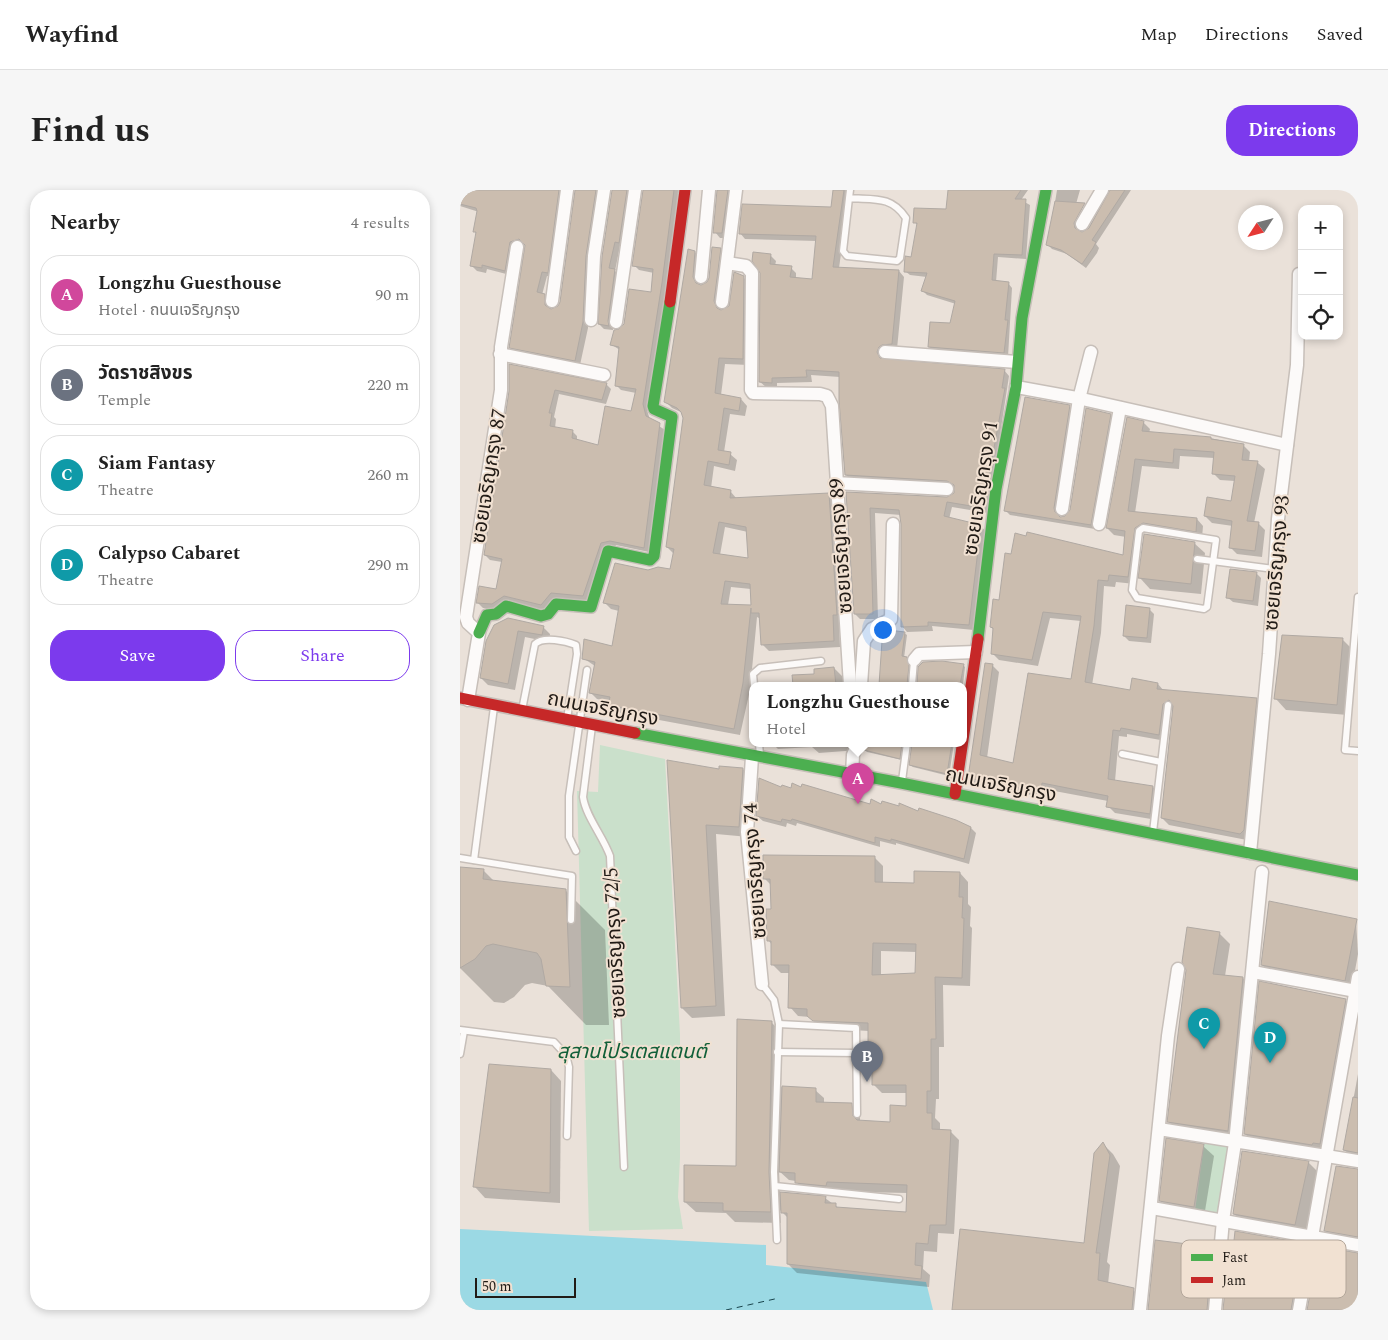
<!DOCTYPE html>
<html lang="en">
<head>
<meta charset="utf-8">
<style>
	body { margin:0; font-family:Spectral,"Noto Sans Thai",serif; background:#f6f6f6; color:#222 }
	.controls { position:absolute; right:15px; top:15px; display:grid; overflow:hidden; border-radius:10px; box-shadow:0 2px 8px #0003 }
	.controls button { width:45px; height:45px; display:grid; place-items:center; padding:0; border:0; border-bottom:1px solid #e0e0e0; background:#fff; color:#222; font:25px sans-serif }
	.compass { position:absolute; left:778px; top:15px; width:45px; height:45px; border-radius:50%; background:#fff; box-shadow:0 2px 8px #0003; rotate:234deg }
	.scale { position:absolute; left:15px; bottom:12px; width:101px; box-sizing:border-box; padding-left:5px; border:2px solid #211b16; border-top:0; font-size:14px; line-height:18px; white-space:nowrap; color:#211b16; -webkit-text-stroke:4px #f1e1d2; paint-order:stroke }
	.you { position:absolute; left:422px; top:439px; width:18px; height:18px; margin:-12px; border:4px solid #fff; border-radius:50%; background:#1a73e8; box-shadow:0 0 0 8px #1a73e833 }
	.badge { display:grid; place-items:center; width:32px; height:32px; border-radius:50%; background:#7c3aed; color:#fff; font-size:16px; font-weight:700 }
	.pin { position:absolute; translate:-50% -41px; filter:drop-shadow(0 1px 2px #0008) }
	.pin::after { content:''; position:absolute; top:26px; width:18px; height:15px; background:inherit; clip-path:polygon(0 0,100% 0,50% 100%) }
	.popup { position:absolute; left:289px; top:492px; width:218px; height:65px; box-sizing:border-box; display:grid; place-content:center; border-radius:10px; background:#fff; filter:drop-shadow(0 1px 4px #0005); font-size:16px; white-space:nowrap; color:#767676 }
	.popup b { font-size:19px; color:#222 }
	.popup::after { content:''; position:absolute; left:50%; top:100%; margin-left:-10px; border:10px solid transparent; border-top-color:#fff }
	.list { margin:0; padding:0; list-style:none }
	h2 { display:flex; justify-content:space-between; align-items:center; height:65px; margin:0; padding:0 20px; font-size:21px }
	h2 small { font-size:16px; font-weight:400; color:#767676 }
	.list li { display:grid; grid-template-columns:32px 1fr auto; gap:15px; align-items:center; box-sizing:border-box; height:80px; margin:0 10px 10px; padding:0 10px; border:1px solid #e0e0e0; border-radius:20px }
	.list b { display:block; font-size:19px; white-space:nowrap }
	.list p { margin:0; font-size:16px; white-space:nowrap; color:#767676 }
	.list em { font-size:16px; font-style:normal; color:#767676 }
	.actions { display:flex; gap:10px; padding:15px 20px }
	.actions a { flex:1; padding:11px 0; border:1px solid #7c3aed; border-radius:20px; text-align:center; font-size:18px; color:#7c3aed }
	.actions .main { background:#7c3aed; color:#fff }
	.icon { flex:none; width:28px; height:28px; fill:none; stroke:currentColor; stroke-width:2; stroke-linecap:round; stroke-linejoin:round }
	.map { position:relative; flex:none; width:898px; height:1120px; overflow:hidden; border-radius:20px }
	header { display:flex; align-items:center; gap:30px; box-sizing:border-box; height:70px; padding:0 25px; background:#fff; border-bottom:1px solid #e0e0e0 }
	header strong { font-size:24px }
	nav { display:flex; gap:28px; margin-inline-start:auto; font-size:18px }
	.intro { display:flex; align-items:center; justify-content:space-between; box-sizing:border-box; height:120px; padding:0 30px }
	h1 { margin:0; font-size:35px }
	.button { padding:12px 22px; border-radius:20px; background:#7c3aed; color:#fff; font-size:18px; font-weight:700 }
	main { display:flex; gap:30px; padding:0 30px }
	aside { flex:1; background:#fff; border-radius:20px; box-shadow:0 2px 8px #0003 }
	.map>svg:first-child { display:block }
	.green { fill:#cae0cb }
	.water { fill:#9bd9e4 }
	.shadow { fill:#0003; fill-rule:evenodd }
	.lines { fill:none; stroke-linecap:round; stroke-linejoin:round }
	.ferry { stroke:#18434b; stroke-width:1; stroke-dasharray:6 5; stroke-linecap:butt }
	.building { fill:#cbbdaf; stroke:#b0a9a3; fill-rule:evenodd }
	.lane-casing { stroke:#c7bfb9; stroke-width:9 }
	.street-casing { stroke:#c7bfb9; stroke-width:15 }
	.fast-casing { stroke:#c7bfb9; stroke-width:14 }
	.jam-casing { stroke:#c7bfb9; stroke-width:14 }
	.lane { stroke:#fcfaf9; stroke-width:6 }
	.street { stroke:#fcfaf9; stroke-width:12 }
	.fast { stroke:#4caf50; stroke-width:11 }
	.jam { stroke:#c62828; stroke-width:11 }
	.labels { text-anchor:middle; stroke-width:4; stroke-linejoin:round; paint-order:stroke }
	.street-label { font-size:20px; fill:#211b16; stroke:#f1e1d2 }
	.park-label { font-size:20px; font-style:italic; fill:#115f38; stroke:#f1e1d2 }
	.key { fill:#f1e1d2; stroke:#b3a69a; stroke-width:1 }
	.key-label { font-size:14px; fill:#211b16 }
</style>
</head>
<body>
<header>
<strong>Wayfind</strong>
<nav><a>Map</a><a>Directions</a><a>Saved</a></nav>
</header>
<div class="intro"><h1>Find us</h1><a class="button">Directions</a></div>
<main>
<aside>
<h2>Nearby<small>4 results</small></h2>
<ul class="list">
<li><span class="badge" style="background:#d1479c">A</span><div><b>Longzhu Guesthouse</b><p>Hotel · ถนนเจริญกรุง</p></div><em>90 m</em></li>
<li><span class="badge" style="background:#6b7280">B</span><div><b>วัดราชสิงขร</b><p>Temple</p></div><em>220 m</em></li>
<li><span class="badge" style="background:#0f9aa8">C</span><div><b>Siam Fantasy</b><p>Theatre</p></div><em>260 m</em></li>
<li><span class="badge" style="background:#0f9aa8">D</span><div><b>Calypso Cabaret</b><p>Theatre</p></div><em>290 m</em></li>
</ul>
<div class="actions"><a class="main">Save</a><a>Share</a></div>
</aside>
<div class="map">
<svg width="898" height="1120" viewBox="0 0 898 1120">
	<rect width="100%" height="100%" fill="#eae1d9"/>
	<g class="green">
		<path d="M140,555L205,569L220,844V968L218,1007L223,1039L129,1041L117,601L138,602Z"/>
		<path d="M745,947L771,952L761,1027L735,1021Z"/>
	</g>
	<path class="water" d="M0,1039L306,1055V1075L466,1092L473,1120H0Z"/>
	<g class="shadow">
		<path d="M0,0H106L92,87L87,86L82,105L89,110V119L95,120L100,116L116,0H143L130,71L128,138L120,175L55,162L50,157L66,58L63,53L55,57L50,85L27,79L26,83L17,81L12,76L17,44L14,41L19,22L0,16Z"/>
		<path d="M153,0H175L164,57L160,56L155,81L159,85L153,140L144,139L139,134Z"/>
		<path d="M183,0H222L187,220L190,230L205,240L189,362L156,355L128,410L86,419L23,418L18,413L37,401L42,372L30,370L25,365L50,201L146,194L151,199L146,214L99,204L94,227L96,229L95,238L112,241L117,246V250L139,256L171,222L176,203L161,200L156,195L160,160L152,155L160,141L192,103L194,83L179,80L174,75Z"/>
		<path d="M258,0H276L267,48H260L255,42Z"/>
		<path d="M375,0H390L379,78L439,81L444,87L437,159L422,167V170L544,180L549,186L528,323L492,317L489,329L520,336L526,341L514,440L472,436L473,441L447,442L442,436L441,325L415,323L418,429H400L395,424L387,303L487,308L495,305L494,296L391,290L386,285L380,187L351,185L352,192L317,193V198L306,197L300,192L310,65L316,71L315,76L331,78L336,83V89L353,90L357,51L285,49L280,43L372,18Z"/>
		<path d="M489,0H568L561,10L570,15L566,69L538,67L536,92L548,93L552,98L548,167L473,161L469,157L491,135L496,114L467,105L463,101L467,87L450,85L445,81L452,68L458,35L454,32L487,21Z"/>
		<path d="M597,0H620L608,42L615,32L619,36V42H626L650,0H671L636,54L639,58L637,63L626,78L607,64L592,59L588,55Z"/>
		<path d="M260,59L267,66L260,121L269,118L275,84L281,85L290,94L289,175L265,174L261,205L281,209L287,216L285,226L270,224L264,262L270,264L277,270L275,281L254,276L251,298L270,301L277,309L369,304L376,311L383,431H379L380,457L309,461L302,454L301,429L297,427L290,500L280,545L156,522L150,515V512L137,509L130,502L135,476L123,468L153,458L159,421L151,419L145,413L188,382L211,381L214,364L207,357L224,228L223,223L212,218L206,212L235,62L241,68L240,96L248,93ZM265,337L288,342L289,369L260,365ZM271,397L291,399L292,417L268,415Z"/>
		<path d="M609,216L614,221L598,327L606,328L611,321L650,225L654,229L635,339L550,325L545,320Z"/>
		<path d="M683,232L690,239L689,243L750,248L783,255L790,262L789,272L798,273L805,279L794,333L799,334L805,340L802,367L777,364L770,357L773,336L752,333L745,326L772,312L775,291L760,290L753,283L754,268L720,266L719,279L682,276L675,323L737,329L743,336L742,348L691,339L681,345L675,394L656,392L655,397L644,396L641,443L632,495L671,501L698,494L704,501L796,509L803,516L787,650L709,635L702,628L714,518L710,521L706,551L667,544V547L659,546L655,591L693,597L700,604L697,630L655,623L648,616V611L589,600L587,608L516,594L509,588L532,475L539,482L527,568L554,574L612,490L621,431L590,428L578,476L539,470L532,463L534,440L531,437L541,411L664,367L666,347L654,345L647,338Z"/>
		<path d="M734,353L745,363L741,404L690,399L680,388Z"/>
		<path d="M796,383L801,388L798,416L773,412L767,407Z"/>
		<path d="M689,419L694,424L691,453L669,451L664,446Z"/>
		<path d="M35,436L83,437L90,444L89,452L65,447L55,500L28,495L21,488Z"/>
		<path d="M444,443L447,445L444,468L448,471L449,495H420L424,452L420,450Z"/>
		<path d="M882,449L893,460L888,525L826,520L816,509Z"/>
		<path d="M503,475L505,477L503,495H458L460,477Z"/>
		<path d="M374,478L384,488V495H305L334,492Z"/>
		<path d="M312,553H397L398,560L359,563L352,557L318,559Z"/>
		<path d="M407,553H446L442,570L407,562L405,560Z"/>
		<path d="M453,553H494L489,586L453,577L450,575Z"/>
		<path d="M209,571L260,581L283,579L293,589L289,647L256,644L265,826L232,828L222,818Z"/>
		<path d="M322,599L459,622L511,638L516,643L509,674L436,653V655L420,651V657L337,633L336,636L327,633L326,637L303,631L297,626Z"/>
		<path d="M415,668L423,676V694H455L500,683L508,692V714L511,717L510,736L512,738L510,796L483,795L484,857H479V909H476L475,928L480,933V941H490L499,950L494,1044L478,1043L477,1062L464,1061L463,1079L470,1085L469,1097L337,1083L328,1074V1028L320,1020L321,1033L275,1032L266,1023L236,1022L225,1012L278,977L311,832L322,843L321,897L355,900L364,908V913L391,915L400,923V931L431,933L447,917V903H422L413,894V874L409,870V841L359,838L350,827L338,826L330,817V783H321L312,774V755L309,751L313,720L312,696L304,688ZM421,761L457,762L456,785L421,786ZM319,981L329,990L336,991L345,1001L448,1003L447,1023L380,1019L365,1008L320,1004Z"/>
		<path d="M0,679L23,680L34,691L106,701L145,740L149,835H126L88,796L72,793L65,795L54,807L44,813L34,812L0,778Z"/>
		<path d="M896,730L898,764L892,797L809,782L802,775Z"/>
		<path d="M759,743L770,754L765,786L783,788L793,799L778,951L719,942L709,932Z"/>
		<path d="M885,810L896,821L863,963L796,955L785,944Z"/>
		<path d="M91,880L101,891L100,1013L25,1008L15,997Z"/>
		<path d="M898,884V971L884,960Z"/>
		<path d="M643,954L653,964L660,976L647,1072L650,1075L648,1094L673,1100L684,1110L683,1120H493L625,1054Z"/>
		<path d="M743,956L754,966L744,1027L711,1021L701,1011Z"/>
		<path d="M848,972L859,983L845,1045L785,1035L774,1024Z"/>
		<path d="M877,977L898,980V1055L876,1051L865,1040Z"/>
		<path d="M842,1054L852,1065L843,1120H763Z"/>
		<path d="M752,1058L762,1069L758,1120H689Z"/>
	</g>
	<g class="lines">
		<path class="ferry" d="M266,1120L319,1108"/>
	</g>
	<g class="building">
		<path d="M0,0H99L88,83L82,82L77,102L85,104V115L91,119L98,116L100,112L115,0H136L126,66L123,132L115,171L49,158L65,55L59,49L50,52L45,81L22,75V78L10,76L16,42H13L17,21L16,18L0,14Z"/>
		<path d="M152,0H167L159,53L155,52L149,78L155,79L148,131L149,136L138,134L142,67Z"/>
		<path d="M183,0H214L202,93L183,214L186,226L200,233L184,358L150,351L141,353L123,406L91,403L81,415L44,406L32,414L16,413L19,396L36,399L42,369L24,365L49,201V174L147,193L142,210L95,200L89,223H92L90,236L113,240L112,248L138,255L145,216L171,221L176,199L155,196L159,157L150,155L154,140L159,139L164,134L169,99L191,102L193,79L172,76Z"/>
		<path d="M257,0H268L262,43H253Z"/>
		<path d="M373,0H384L373,77L439,80L432,154L422,155L419,157L417,162L420,168L545,179L542,198H545L523,318L487,312L484,326L521,335L509,435L468,432V436L441,437V334L439,320L410,318L413,424H394L386,302L487,307L494,303V295L487,291L385,285L379,211V182L346,180L347,187L312,188V193L299,192L300,83L292,71L293,62L311,64L310,74L332,76L330,87L352,89L356,46L279,44L282,14L371,17Z"/>
		<path d="M488,0H561L555,9H566L562,65L534,64L532,90L549,92L545,130H548L544,163L468,157L470,132L490,133L495,111L461,101L467,83L444,82L445,66L451,67L457,33H453L454,18L486,19Z"/>
		<path d="M650,0H665L632,50L636,52L633,58L622,74L601,60L586,55L595,11L625,13L614,33L615,38L622,42L629,38Z"/>
		<path d="M252,57L261,58L254,111L257,118L261,120L269,116L274,82L284,86L283,169L259,168L255,203L281,208L279,221L264,218L258,260L271,262L269,275L248,271L244,295L271,300L270,308L369,303L377,425H373L374,451L301,455L299,423H291V418L283,493L274,539L148,515L150,507L129,503L135,472L122,469L124,449L152,456L159,416L143,413L155,373L188,380L198,377L210,379L214,359L206,357L223,228L221,222L217,218L204,212L228,59L235,61L233,87L236,93L241,95L247,92L249,88ZM259,332L286,337L288,368L253,363ZM265,391L290,394L291,415L261,414Z"/>
		<path d="M565,207L610,215L594,318L595,322L600,327L605,326L610,320L626,218L651,224L631,335L544,321Z"/>
		<path d="M667,227L684,231L682,241L751,247V249L784,254L782,270L798,271L787,331L799,332L795,361L769,358L772,331L744,326L747,307L771,311L775,286L752,284L754,262L714,259L713,273L675,269L668,321L737,328L736,342L683,333L675,338L668,387L649,385L648,391L638,390L634,436L625,492L670,500L672,488L698,493L697,499L797,508L784,640L780,644L701,628L713,516L709,510L703,514L699,545L661,538L660,541L653,540L648,589L693,596L690,624L646,617L648,606L582,593L581,602L508,588L525,473L533,474L520,565L553,573L568,483L611,489L621,426L583,422L572,470L531,464L533,438L530,437L533,409L539,410L545,363L551,364L555,343L566,346L567,342L663,365L665,341L646,338Z"/>
		<path d="M684,344L735,352L731,394L678,388Z"/>
		<path d="M770,379L797,382L793,411L766,408Z"/>
		<path d="M666,415L690,418L687,448L663,446Z"/>
		<path d="M48,428L84,436L82,445L58,441L48,494L20,488L26,451L34,435Z"/>
		<path d="M428,440L445,442L442,466L447,467L449,476L447,495H419L422,451L419,450V444Z"/>
		<path d="M822,445L883,448L877,515L814,509Z"/>
		<path d="M482,471L504,474L500,495H457L458,477L463,472Z"/>
		<path d="M374,477L376,495H333L332,485L354,484V479Z"/>
		<path d="M406,553H442L440,569L404,560Z"/>
		<path d="M452,553H492L487,584L449,575Z"/>
		<path d="M207,570L259,579V576L283,578L279,637L246,635L256,816L221,818Z"/>
		<path d="M299,588L321,597L322,595L331,598L332,593L341,597L342,594L410,614L411,609L421,614L422,611L439,616V613L458,621L459,618L496,630L511,637L504,669L431,649V651L415,647V653L332,629L331,631L322,629L321,632L296,626Z"/>
		<path d="M303,665L415,666V692L454,693V681L500,682L499,707H503L502,728H504L502,788L475,787L476,849H471V901H467V923H472V939L491,940L486,1035H470L468,1054L456,1053L455,1075L462,1076L461,1089L327,1074V1023H321L320,1002L366,1006L365,1013H376V1017L446,1022L447,995L367,992L366,996L335,993V983L319,982L322,896L356,898V912L392,913L393,926L397,930L430,932V915L446,916V895H412V871H408V833L353,831L347,826V819L328,818L329,775H311V751H307L306,719H311L310,689H303ZM413,753L456,754L455,783L412,785Z"/>
		<path d="M0,677L24,679L23,689L106,699L110,797L86,796L81,769L77,763L33,754L26,756L15,769L0,778Z"/>
		<path d="M809,711L897,729L885,791L801,775Z"/>
		<path d="M727,737L760,742L753,784L783,787L768,941L707,932L726,780L722,772Z"/>
		<path d="M799,791L886,809L860,954L853,953L852,955L784,944Z"/>
		<path d="M277,829L312,831L309,982L311,1022L263,1021V1013L224,1012V975L276,976Z"/>
		<path d="M29,874L91,879L90,1003L13,997Z"/>
		<path d="M893,907L898,908V963L883,960Z"/>
		<path d="M706,948L744,954L734,1017L699,1011Z"/>
		<path d="M643,952L650,965L636,1063H640L638,1090L674,1098L672,1120H492L500,1039L624,1053L634,963Z"/>
		<path d="M782,961L849,971L835,1035L773,1024Z"/>
		<path d="M876,976L898,979V1047L864,1041Z"/>
		<path d="M775,1041L843,1053L831,1120H763L769,1059L773,1060Z"/>
		<path d="M695,1050L752,1057L747,1120H688Z"/>
		<path d="M859,1056L898,1063V1120H847Z"/>
	</g>
	<g class="lines">
		<g class="lane-casing">
			<g id="lane">
				<path d="M389,8C413,10 431,5 446,28L440,68L437,71L387,66L383,61L389,8L390,0"/>
				<path d="M683,338L756,350L747,417L744,419L677,408L672,400L679,341Z"/>
				<path d="M737,369L814,379"/>
				<path d="M898,407L885,560L898,561"/>
				<path d="M294,495L293,484L300,478L361,471"/>
				<path d="M452,495L454,470"/>
				<path d="M62,520L75,454C83,446 106,451 116,455L117,464L107,529"/>
				<path d="M132,536L123,607C126,627 143,646 150,666L164,977"/>
				<path d="M299,553L300,566"/>
				<path d="M662,564L701,572"/>
				<path d="M442,591L447,553"/>
				<path d="M693,642L708,515"/>
				<path d="M116,661L109,647V606L127,480"/>
				<path d="M0,668L112,686L111,730"/>
				<path d="M14,670L34,517"/>
				<path d="M302,794L314,810L319,834L314,982L317,1050"/>
				<path d="M319,834L396,838L397,924"/>
				<path d="M0,840L94,852L106,865L109,877L107,946"/>
				<path d="M317,862L396,863"/>
				<path d="M0,864L4,841"/>
				<path d="M315,996L439,1009"/>
			</g>
		</g>
		<g class="street-casing">
			<g id="street">
				<path d="M622,34L642,0"/>
				<path d="M267,73L286,76L292,83L291,200L293,203L360,204L367,206L372,216L390,495"/>
				<path d="M241,87L249,0"/>
				<path d="M92,111L107,0"/>
				<path d="M262,112L276,0"/>
				<path d="M131,130L134,66L144,0"/>
				<path d="M156,132L175,0"/>
				<path d="M425,162L557,172"/>
				<path d="M40,164L144,185"/>
				<path d="M556,197L622,209L827,255"/>
				<path d="M375,293L487,299"/>
				<path d="M602,319L619,209L631,162"/>
				<path d="M639,334L660,218"/>
				<path d="M454,470L459,464L516,462"/>
				<path d="M401,495L404,451L412,439L431,429L433,334"/>
				<path d="M8,510L19,443L8,433L6,427L41,200V157L57,57"/>
				<path d="M292,567L287,642L302,794"/>
				<path d="M392,585L393,565L398,553"/>
				<path d="M790,663L809,464L818,329L837,175L839,84"/>
				<path d="M793,782L896,801"/>
				<path d="M699,939L898,971"/>
				<path d="M692,1018L898,1055"/>
				<path d="M680,1120L708,846L718,779"/>
				<path d="M755,1120L763,1030L775,953L802,682"/>
				<path d="M839,1120L898,787"/>
			</g>
		</g>
		<g class="fast-casing">
			<g id="fast">
				<path d="M19,443L27,425L36,424L46,416L81,426L88,424L96,414L131,417L148,361L190,370L194,366L212,227L194,219L193,216L210,112"/>
				<path d="M518,449L536,299L556,197L562,128L586,0"/>
				<path d="M175,543L441,593L898,685"/>
			</g>
		</g>
		<g class="jam-casing">
			<g id="jam">
				<path d="M210,112L225,0"/>
				<path d="M0,508L175,543"/>
				<path d="M495,604L518,449"/>
			</g>
		</g>
		<use href="#lane" class="lane"/>
		<use href="#street" class="street"/>
		<use href="#fast" class="fast"/>
		<use href="#jam" class="jam"/>
	</g>
	<g class="labels">
		<g class="street-label">
			<text transform="translate(28 286) rotate(-81)" y="7">ซอยเจริญกรุง 87</text>
			<text transform="translate(520 298) rotate(-81)" y="7">ซอยเจริญกรุง 91</text>
			<text transform="translate(380 356) rotate(-94)" y="7">ซอยเจริญกรุง 89</text>
			<text transform="translate(816 373) rotate(-85)" y="7">ซอยเจริญกรุง 93</text>
			<text transform="translate(143 518) rotate(11)" y="7">ถนนเจริญกรุง</text>
			<text transform="translate(541 594) rotate(11)" y="7">ถนนเจริญกรุง</text>
			<text transform="translate(294 681) rotate(-94)" y="7">ซอยเจริญกรุง 74</text>
			<text transform="translate(154 753) rotate(-93)" y="7">ซอยเจริญกรุง 72/5</text>
		</g>
		<g class="park-label">
			<text x="172" y="868">สุสานโปรเตสแตนต์</text>
		</g>
	</g>
	<rect x="721" y="1050" width="165" height="58" rx="8" class="key"/>
	<rect x="731" y="1064" width="22" height="7" fill="#4caf50"/>
	<rect x="731" y="1087" width="22" height="6" fill="#c62828"/>
	<g class="key-label">
		<text x="762" y="1072">Fast</text>
		<text x="762" y="1095">Jam</text>
	</g>
</svg>
<div class="controls">
<button>+</button>
<button>−</button>
<button><svg class="icon" aria-label="locate" viewBox="0 0 24 24"><circle cx="12" cy="12" r="6"/><path d="M12 2v4M12 18v4M2 12h4M18 12h4"/></svg></button>
</div>
<svg class="compass" viewBox="-18 -18 36 36"><path d="M0-13l5 13h-10z" fill="#e53935"/><path d="M0 13l5-13h-10z" fill="#767676"/></svg>
<div class="scale">50 m</div>
<div class="you"></div>
<div class="pin badge" style="left:398px;top:614px;background:#d1479c">A</div>
<div class="popup"><b>Longzhu Guesthouse</b>Hotel</div>
<div class="pin badge" style="left:407px;top:892px;background:#6b7280">B</div>
<div class="pin badge" style="left:744px;top:859px;background:#0f9aa8">C</div>
<div class="pin badge" style="left:810px;top:873px;background:#0f9aa8">D</div>
</div>
</main>
</body>
</html>
